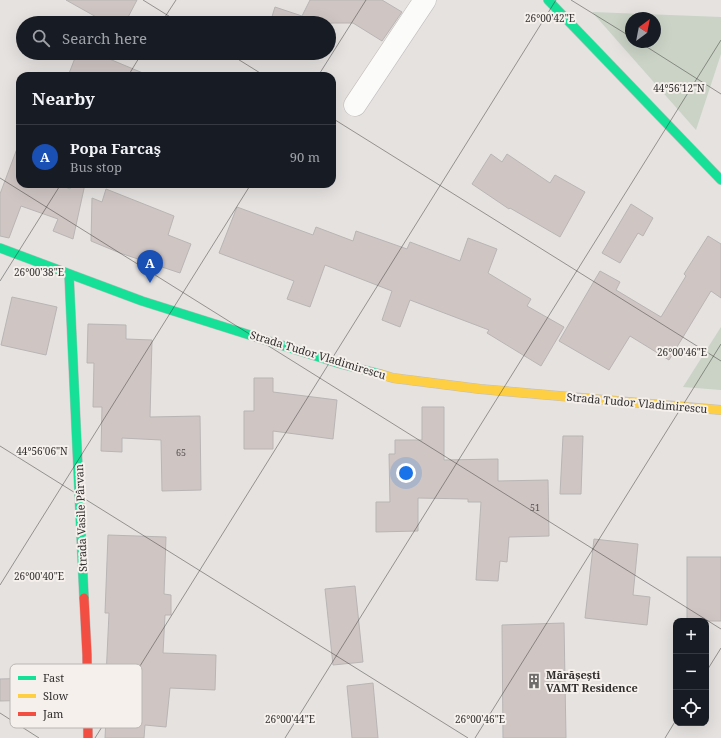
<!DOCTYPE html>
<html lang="en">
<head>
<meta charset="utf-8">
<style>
	body { margin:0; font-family:"Noto Serif",serif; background:#20242c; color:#f1f3f6 }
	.controls { position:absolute; right:12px; bottom:12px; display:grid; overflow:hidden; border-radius:8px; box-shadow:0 4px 16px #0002 }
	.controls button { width:36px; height:36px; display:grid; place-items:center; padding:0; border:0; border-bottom:1px solid #363941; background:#171b24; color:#f1f3f6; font:20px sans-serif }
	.compass { position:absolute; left:625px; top:12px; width:36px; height:36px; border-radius:50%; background:#171b24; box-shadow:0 4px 16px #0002; rotate:32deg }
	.you { position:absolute; left:406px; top:473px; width:14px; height:14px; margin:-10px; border:3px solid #fff; border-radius:50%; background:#1a73e8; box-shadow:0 0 0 6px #1a73e833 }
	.badge { display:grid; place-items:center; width:26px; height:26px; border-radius:50%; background:#2563eb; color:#fff; font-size:13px; font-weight:700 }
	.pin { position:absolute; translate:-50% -33px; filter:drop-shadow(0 1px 2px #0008) }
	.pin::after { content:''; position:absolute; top:21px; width:14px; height:12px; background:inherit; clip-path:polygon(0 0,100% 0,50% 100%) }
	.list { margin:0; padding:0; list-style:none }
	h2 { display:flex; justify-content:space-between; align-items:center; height:52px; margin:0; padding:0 16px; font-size:17px }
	h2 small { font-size:13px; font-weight:400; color:#9ea1a6 }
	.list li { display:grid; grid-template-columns:26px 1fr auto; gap:12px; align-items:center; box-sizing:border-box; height:64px; padding:0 16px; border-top:1px solid #363941 }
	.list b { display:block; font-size:15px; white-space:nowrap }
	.list p { margin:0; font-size:13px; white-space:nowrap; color:#9ea1a6 }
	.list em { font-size:13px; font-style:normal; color:#9ea1a6 }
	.icon { flex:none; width:22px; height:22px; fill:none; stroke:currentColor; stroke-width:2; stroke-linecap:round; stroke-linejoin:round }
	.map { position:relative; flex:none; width:721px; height:738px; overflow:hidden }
	.search { position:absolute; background:#171b24; box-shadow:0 4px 16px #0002; left:16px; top:16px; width:320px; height:44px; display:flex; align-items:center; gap:10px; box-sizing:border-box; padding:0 14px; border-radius:22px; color:#9ea1a6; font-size:15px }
	.panel { position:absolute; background:#171b24; box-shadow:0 4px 16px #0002; left:16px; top:72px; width:320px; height:116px; border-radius:12px }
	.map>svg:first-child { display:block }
	.green { fill:#cad3c6; fill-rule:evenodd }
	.building { fill:#cfc6c4; stroke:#b8b5b4 }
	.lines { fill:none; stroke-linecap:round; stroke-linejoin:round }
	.street-casing { stroke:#c1bebd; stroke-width:23 }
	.fast-casing { stroke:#c1bebd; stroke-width:10 }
	.slow-casing { stroke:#c1bebd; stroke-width:10 }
	.jam-casing { stroke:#c1bebd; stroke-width:10 }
	.street { stroke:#fbfbfa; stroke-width:22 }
	.fast { stroke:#16e098; stroke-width:9 }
	.slow { stroke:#ffcf43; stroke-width:9 }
	.jam { stroke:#f24e42; stroke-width:9 }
	.ticks { fill:none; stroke:#302e2d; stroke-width:1; stroke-opacity:0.45 }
	.labels { text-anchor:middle; stroke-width:4; stroke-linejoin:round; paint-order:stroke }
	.number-label { font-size:9px; fill:#585453 }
	.street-label { font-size:11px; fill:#302e2d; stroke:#f5f0ec }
	.poi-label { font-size:11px; font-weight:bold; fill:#302e2d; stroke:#f5f0ec; text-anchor:start }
	.key { fill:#f5f0ec; stroke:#bab6b3; stroke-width:1 }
	.key-label { font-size:11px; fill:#302e2d }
	.ticks-label { font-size:10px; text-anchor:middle; fill:#302e2d; stroke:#f5f0ec; stroke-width:4; stroke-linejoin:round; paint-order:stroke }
</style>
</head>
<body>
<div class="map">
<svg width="721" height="738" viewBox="0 0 721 738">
	<rect width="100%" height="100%" fill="#e5e2e0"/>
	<g class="green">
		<path d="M592,12L721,17V54L696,130ZM631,18H655V42H631Z"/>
		<path d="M721,327V390L683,387Z"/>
	</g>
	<g class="building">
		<path d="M66,0H137L125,23H107Z"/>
		<path d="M310,0H382L402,12L382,41L353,23H331L329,30V23H270L275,7L302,16Z"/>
		<path d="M77,53H95L150,76H68Z"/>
		<path d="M18,146H20V184H58L70,189L72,184H85L73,239L53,231L58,219L21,206L9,238L0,236V194Z"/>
		<path d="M491,154L502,162L507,154L550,183L555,175L585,192L560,237L510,208L509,209L472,184Z"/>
		<path d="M106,189L174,216L168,235L191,244L180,273L120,253L91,241L92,198L102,202Z"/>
		<path d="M631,204L653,218L643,236L638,233L620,263L602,253Z"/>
		<path d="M237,207L313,235L316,227L353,241L356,231L407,249L410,242L460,261L468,238L497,249L488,273L531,299L527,306L564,327L541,366L487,333L489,330L410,300L400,327L382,320L392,291L325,265L310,307L287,299L294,281L219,253Z"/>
		<path d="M708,236L721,244V298L711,291L669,360L630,336L609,370L559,341L600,271L620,282L616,290L661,317L686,276L684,274Z"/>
		<path d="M12,297L57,307L46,355L1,345Z"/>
		<path d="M88,324L126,325V339L152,340L150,417L200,416L201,490L162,491L161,440L122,438V452L101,451L102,407H93L94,363H87Z"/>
		<path d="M254,378H273V392L337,400L333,439L273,431V449H244V411H254Z"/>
		<path d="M422,407H444V460L498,459V481L548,480L549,536L509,537L507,562L500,561L498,581L476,580L481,502H468V499L418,498V531L376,532V502H390L389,454H395V440H422Z"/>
		<path d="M563,436H583L581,494H560Z"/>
		<path d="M108,535L166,537L164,594L171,595V615H165L163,653L216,655L215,690L170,688L166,727L145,725L144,738H105L107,698L100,699V677H106L109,613H105Z"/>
		<path d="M594,539L638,544L633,595L650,597L647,625L585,618Z"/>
		<rect x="687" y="557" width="34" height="64"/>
		<path d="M355,586L363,662L333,665L325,589Z"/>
		<path d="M564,623L566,738H503L502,625Z"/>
		<path d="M75,677V699L0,701V679Z"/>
		<path d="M373,683L378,738H352L347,686Z"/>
	</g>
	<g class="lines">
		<g class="street-casing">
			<path id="street" d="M355,105L425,0"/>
		</g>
		<g class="fast-casing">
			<g id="fast">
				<path d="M548,0L721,180"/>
				<path d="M0,248L142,301L341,364L380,374"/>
				<path d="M69,274L84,598"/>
			</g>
		</g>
		<g class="slow-casing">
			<path id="slow" d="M380,374L393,378L480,389L721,410"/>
		</g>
		<g class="jam-casing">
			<path id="jam" d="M84,598L87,655L88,738"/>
		</g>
		<use href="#street" class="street"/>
		<use href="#fast" class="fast"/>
		<use href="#slow" class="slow"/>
		<use href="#jam" class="jam"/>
	</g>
	<path class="ticks" d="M143,0L180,23M571,0L631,37M161,23L176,0M639,42L721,94M228,53L265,76M128,76L142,53M318,76L366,0M332,118L721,361M0,178L721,629M0,281L61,184M0,446L468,738M0,585L251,184M706,672L721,648M0,713L39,738M95,738L556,0M285,738L721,40M475,738L721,344M665,738L676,720"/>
	<defs>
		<g id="building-bare" transform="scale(1.2)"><path d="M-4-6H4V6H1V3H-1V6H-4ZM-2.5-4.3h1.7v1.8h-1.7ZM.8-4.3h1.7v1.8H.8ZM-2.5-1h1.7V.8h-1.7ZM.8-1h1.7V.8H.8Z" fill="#6f6d6c" stroke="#f5f0ec" stroke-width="2.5" paint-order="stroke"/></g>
	</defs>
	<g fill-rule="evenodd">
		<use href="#building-bare" x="534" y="681"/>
	</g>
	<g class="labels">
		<g class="number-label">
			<text x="181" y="456">65</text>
			<text x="535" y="511">51</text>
		</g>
		<g class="street-label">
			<text transform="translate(318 355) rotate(17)" y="4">Strada Tudor Vladimirescu</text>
			<text transform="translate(637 403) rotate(5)" y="4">Strada Tudor Vladimirescu</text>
			<text transform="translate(81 518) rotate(-92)" y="4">Strada Vasile Pârvan</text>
		</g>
		<g class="poi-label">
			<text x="546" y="679">Mărășești<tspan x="546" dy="13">VAMT Residence</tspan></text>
		</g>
	</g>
	<rect x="10" y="664" width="132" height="64" rx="6" class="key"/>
	<rect x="18" y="676" width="18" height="4" fill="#16e098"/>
	<rect x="18" y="694" width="18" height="4" fill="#ffcf43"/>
	<rect x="18" y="712" width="18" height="4" fill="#f24e42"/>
	<g class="key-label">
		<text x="43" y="682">Fast</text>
		<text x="43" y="700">Slow</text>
		<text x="43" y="718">Jam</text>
	</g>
	<g class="ticks-label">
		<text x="550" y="22">26°00'42"E</text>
		<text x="679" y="92">44°56'12"N</text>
		<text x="39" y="276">26°00'38"E</text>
		<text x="682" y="356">26°00'46"E</text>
		<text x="42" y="455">44°56'06"N</text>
		<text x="39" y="580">26°00'40"E</text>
		<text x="290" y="723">26°00'44"E</text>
		<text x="480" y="723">26°00'46"E</text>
	</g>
</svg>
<div class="controls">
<button>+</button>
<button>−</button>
<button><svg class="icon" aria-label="locate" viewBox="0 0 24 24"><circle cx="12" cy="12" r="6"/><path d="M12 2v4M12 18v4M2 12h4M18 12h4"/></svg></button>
</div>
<svg class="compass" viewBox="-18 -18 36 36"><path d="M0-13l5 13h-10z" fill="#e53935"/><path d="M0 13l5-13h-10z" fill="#9ea1a6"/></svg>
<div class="you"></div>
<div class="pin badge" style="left:150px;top:283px;background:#1a4fb4">A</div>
<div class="search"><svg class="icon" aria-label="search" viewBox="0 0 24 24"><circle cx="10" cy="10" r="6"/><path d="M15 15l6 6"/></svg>Search here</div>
<section class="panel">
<h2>Nearby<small></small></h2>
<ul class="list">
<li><span class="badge" style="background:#1a4fb4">A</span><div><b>Popa Farcaş</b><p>Bus stop</p></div><em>90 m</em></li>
</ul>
</section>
</div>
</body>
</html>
